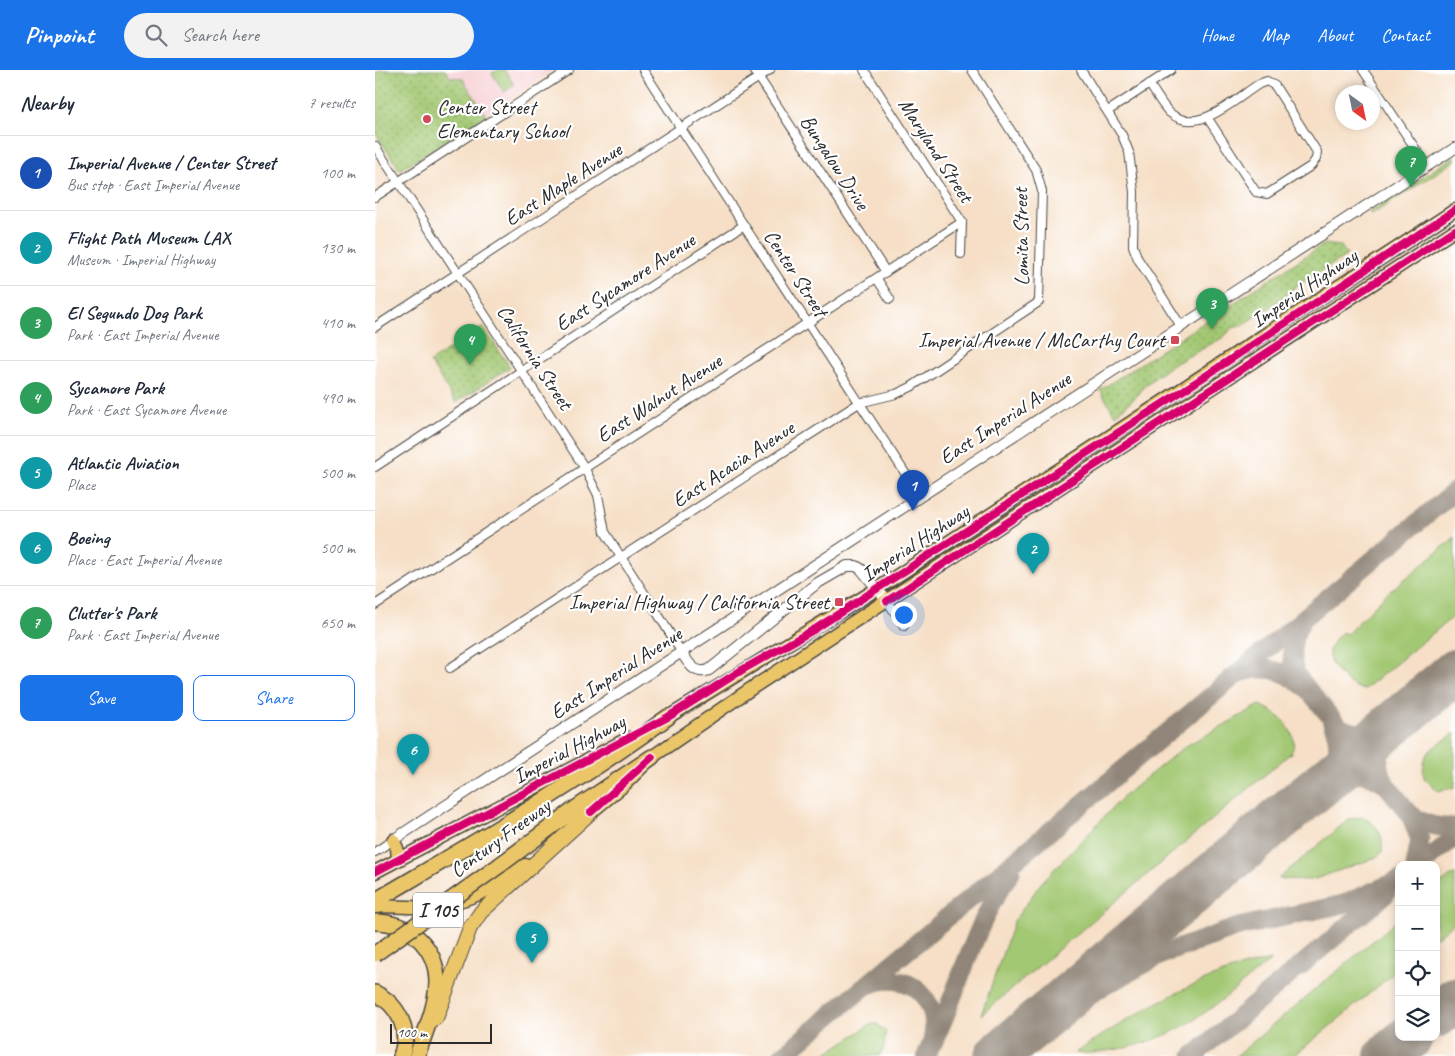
<!DOCTYPE html>
<html lang="en">
<head>
<meta charset="utf-8">
<style>
	body { margin:0; font-family:Caveat,sans-serif; background:#f2f2f3; color:#1f2937 }
	.controls { position:absolute; right:15px; bottom:15px; display:grid; overflow:hidden; border-radius:10px; box-shadow:0 2px 8px #0003 }
	.controls button { width:45px; height:45px; display:grid; place-items:center; padding:0; border:0; border-bottom:1px solid #e0e1e3; background:#fff; color:#1f2937; font:25px sans-serif }
	.compass { position:absolute; left:960px; top:15px; width:45px; height:45px; border-radius:50%; background:#fff; box-shadow:0 2px 8px #0003; rotate:147deg }
	.scale { position:absolute; left:15px; bottom:12px; width:102px; box-sizing:border-box; padding-left:5px; border:2px solid #2b2b2b; border-top:0; font-size:14px; line-height:18px; white-space:nowrap; color:#2b2b2b; -webkit-text-stroke:4px #fff; paint-order:stroke }
	.you { position:absolute; left:528px; top:544px; width:18px; height:18px; margin:-12px; border:4px solid #fff; border-radius:50%; background:#1a73e8; box-shadow:0 0 0 8px #1a73e833 }
	.badge { display:grid; place-items:center; width:32px; height:32px; border-radius:50%; background:#1a73e8; color:#fff; font-size:16px; font-weight:700 }
	.pin { position:absolute; translate:-50% -41px; filter:drop-shadow(0 1px 2px #0008) }
	.pin::after { content:''; position:absolute; top:26px; width:18px; height:15px; background:inherit; clip-path:polygon(0 0,100% 0,50% 100%) }
	.list { margin:0; padding:0; list-style:none }
	h2 { display:flex; justify-content:space-between; align-items:center; height:65px; margin:0; padding:0 20px; font-size:21px }
	h2 small { font-size:16px; font-weight:400; color:#747a83 }
	.list li { display:grid; grid-template-columns:32px 1fr auto; gap:15px; align-items:center; box-sizing:border-box; height:75px; padding:0 20px; border-top:1px solid #e0e1e3 }
	.list b { display:block; font-size:19px; white-space:nowrap }
	.list p { margin:0; font-size:16px; white-space:nowrap; color:#747a83 }
	.list em { font-size:16px; font-style:normal; color:#747a83 }
	.actions { display:flex; gap:10px; padding:15px 20px }
	.actions a { flex:1; padding:11px 0; border:1px solid #1a73e8; border-radius:10px; text-align:center; font-size:18px; color:#1a73e8 }
	.actions .main { background:#1a73e8; color:#fff }
	.icon { flex:none; width:28px; height:28px; fill:none; stroke:currentColor; stroke-width:2; stroke-linecap:round; stroke-linejoin:round }
	.map { position:relative; flex:none; width:1080px; height:986px; overflow:hidden }
	header { display:flex; align-items:center; gap:30px; box-sizing:border-box; height:70px; padding:0 25px; background:#1a73e8; color:#fff }
	header strong { font-size:24px }
	nav { display:flex; gap:28px; margin-inline-start:auto; font-size:18px }
	.search { width:350px; height:45px; background:#f2f2f3; display:flex; align-items:center; gap:12px; box-sizing:border-box; padding:0 18px; border-radius:28px; color:#747a83; font-size:19px }
	main { display:flex }
	aside { flex:1; background:#fff }
	.map>svg:first-child { display:block }
	.built { fill:#f7cfd3 }
	.grass { fill:#a3c873; stroke:#677a4f }
	.park { fill:url(#park-dots); stroke:#677a4f }
	.lines { fill:none; stroke-linecap:round; stroke-linejoin:round }
	.taxiway { stroke:#908578; stroke-width:19 }
	.runway { stroke:#908578; stroke-width:46 }
	.minor-casing { stroke:#494642; stroke-width:10 }
	.tertiary-casing { stroke:#494642; stroke-width:12 }
	.primary-casing { stroke:#494642; stroke-width:15 }
	.trunk-casing { stroke:#494642; stroke-width:16 }
	.motorway-casing { stroke:#494642; stroke-width:18 }
	.minor { stroke:#fff; stroke-width:8 }
	.tertiary { stroke:#fff; stroke-width:10 }
	.primary { stroke:#ebc669; stroke-width:12 }
	.trunk { stroke:#ebc669; stroke-width:14 }
	.motorway { stroke:#ebc669; stroke-width:15 }
	.motorway-bridge-casing { stroke:#494642; stroke-width:18; stroke-linecap:butt }
	.motorway-bridge { stroke:#ebc669; stroke-width:15 }
	.cycleway-casing { stroke:#fff; stroke-width:11 }
	.cycleway { stroke:#d6006c; stroke-width:8 }
	.poi-dot { fill:#d1495b; stroke:#fff; stroke-width:2 }
	.labels { text-anchor:middle; stroke-width:4.5; stroke-linejoin:round; paint-order:stroke }
	.shield { fill:#fff; stroke:#6b6b6b; stroke-width:1 }
	.shield-label { font-size:20px; font-weight:bold; fill:#2b2b2b }
	.poi-label { font-size:21px; fill:#2b2b2b; stroke:#fff; text-anchor:end }
	.street-label { font-size:21px; fill:#2b2b2b; stroke:#fff }
</style>
</head>
<body>
<header>
<strong>Pinpoint</strong>
<div class="search"><svg class="icon" aria-label="search" viewBox="0 0 24 24"><circle cx="10" cy="10" r="6"/><path d="M15 15l6 6"/></svg>Search here</div>
<nav><a>Home</a><a>Map</a><a>About</a><a>Contact</a></nav>
</header>
<main>
<aside>
<h2>Nearby<small>7 results</small></h2>
<ul class="list">
<li><span class="badge" style="background:#1a4fb4">1</span><div><b>Imperial Avenue / Center Street</b><p>Bus stop · East Imperial Avenue</p></div><em>100 m</em></li>
<li><span class="badge" style="background:#0f9aa8">2</span><div><b>Flight Path Museum LAX</b><p>Museum · Imperial Highway</p></div><em>130 m</em></li>
<li><span class="badge" style="background:#2e9e5b">3</span><div><b>El Segundo Dog Park</b><p>Park · East Imperial Avenue</p></div><em>410 m</em></li>
<li><span class="badge" style="background:#2e9e5b">4</span><div><b>Sycamore Park</b><p>Park · East Sycamore Avenue</p></div><em>490 m</em></li>
<li><span class="badge" style="background:#0f9aa8">5</span><div><b>Atlantic Aviation</b><p>Place</p></div><em>500 m</em></li>
<li><span class="badge" style="background:#0f9aa8">6</span><div><b>Boeing</b><p>Place · East Imperial Avenue</p></div><em>500 m</em></li>
<li><span class="badge" style="background:#2e9e5b">7</span><div><b>Clutter's Park</b><p>Park · East Imperial Avenue</p></div><em>650 m</em></li>
</ul>
<div class="actions"><a class="main">Save</a><a>Share</a></div>
</aside>
<div class="map">
<svg width="1080" height="986" viewBox="0 0 1080 986">
	<defs>
		<pattern id="park-dots" width="8" height="8" patternUnits="userSpaceOnUse" patternTransform="scale(1.25)"><rect width="8" height="8" fill="#a3c873"/><path d="M2 2h.1M6 6h.1" fill="none" stroke="#85a35f" stroke-width="1.8" stroke-linecap="round"/></pattern>
	</defs>
	<rect width="100%" height="100%" fill="#fff"/>
	<filter id="ink" filterUnits="userSpaceOnUse"><feTurbulence type="fractalNoise" baseFrequency=".02" numOctaves="2"/><feDisplacementMap in="SourceGraphic" scale="10" xChannelSelector="R" yChannelSelector="G"/><feConvolveMatrix kernelMatrix="1 2 1 2 8 2 1 2 1" color-interpolation-filters="sRGB"/></filter>
	<filter id="wash" filterUnits="userSpaceOnUse"><feTurbulence type="fractalNoise" baseFrequency=".0096" numOctaves="4" result="noise"/><feDisplacementMap in="SourceGraphic" scale="20" xChannelSelector="R" yChannelSelector="G"/><feGaussianBlur stdDeviation="1.12" result="paint"/><feColorMatrix in="noise" values="0 0 0 0 0 0 0 0 0 0 0 0 0 0 0 0 0 1.4 0 .05"/><feComposite in="paint" operator="in"/></filter>
	<g filter="url(#wash)">
		<rect width="100%" height="100%" fill="#f6dfc6"/>
		<path class="built" d="M0,0H179L25,100L0,60Z"/>
		<g class="grass">
			<path d="M123,0H130L139,15L129,22L117,3Z"/>
			<path d="M1080,467V545L989,620C975,617 952,597 954,581C955,574 962,567 967,562L972,564L1007,528Z"/>
			<path d="M885,635C902,641 927,664 916,683L606,945L639,851L666,813L750,725L809,677Z"/>
			<path d="M1080,663V717L1063,721L1049,708C1045,680 1060,677 1080,663Z"/>
			<path d="M988,747C1003,754 1009,766 1007,783L1000,788L937,810L903,809L974,749Z"/>
			<path d="M1080,803V852L1061,868V817Z"/>
			<path d="M1024,849V899L919,986H861Z"/>
			<path d="M896,890C844,932 807,970 738,980C726,982 713,984 700,983C759,944 826,903 896,890Z"/>
			<path d="M496,954H502L511,962L509,978L504,986H447Z"/>
		</g>
		<g class="park">
			<path d="M6,0H70L75,7L87,8L111,45L25,100L0,62V4Z"/>
			<path d="M1080,86V91L996,145L994,142Z"/>
			<path d="M949,174L966,176L972,185L920,217L904,231L890,241L866,256L857,258L849,267L794,297L769,316L764,324L740,345L725,320Z"/>
			<path d="M108,257L135,297L81,333L55,292Z"/>
		</g>
		<g class="lines">
			<g class="taxiway">
				<path d="M926,552C916,569 914,588 922,606L1035,744L1045,770L1040,795"/>
				<path d="M865,603C889,595 908,599 927,615"/>
				<path d="M1029,646L1080,611"/>
				<path d="M961,655C982,668 1000,663 1020,652"/>
				<path d="M1009,710C998,687 1007,667 1024,650"/>
				<path d="M946,713C962,696 968,674 957,653"/>
				<path d="M941,719C963,705 981,696 1006,711"/>
				<path d="M1035,744C1050,755 1062,758 1080,757"/>
				<path d="M1046,795L1080,767"/>
				<path d="M493,915C540,895 575,941 551,986"/>
				<path d="M558,973C585,917 599,854 636,802"/>
				<path d="M407,986L1080,421"/>
				<path d="M625,986L711,926L788,884L863,857L969,834L1024,810"/>
				<path d="M818,986L1011,824"/>
			</g>
			<g class="runway">
				<path d="M1061,945L1080,930"/>
				<path d="M622,986L1080,602"/>
				<path d="M1012,986L1035,967"/>
			</g>
		</g>
	</g>
	<g filter="url(#ink)">
		<g class="lines">
			<g class="minor-casing">
				<g id="minor">
					<path d="M268,0L545,426"/>
					<path d="M379,0L511,202"/>
					<path d="M489,0L587,152L586,184"/>
					<path d="M706,0L747,65L754,82L759,122L758,176L763,189L806,256"/>
					<path d="M988,0L1052,96"/>
					<path d="M774,14C781,23 787,36 795,43C823,66 860,29 884,14L892,11L900,16L942,82L941,89L936,96L892,124L881,122L832,47"/>
					<path d="M733,41L796,0"/>
					<path d="M0,76L209,397L223,425L230,462L271,526"/>
					<path d="M0,127L194,0"/>
					<path d="M502,209L515,229"/>
					<path d="M0,257L395,0"/>
					<path d="M0,397L369,155"/>
					<path d="M273,528L307,583"/>
					<path d="M512,531L529,556"/>
					<path d="M0,535L587,152"/>
					<path d="M75,598L484,333L521,324L536,317L664,232L667,121L661,100L597,0"/>
					<path d="M0,782L18,770"/>
				</g>
			</g>
			<g class="tertiary-casing">
				<g id="tertiary">
					<path d="M307,583C314,594 320,605 334,600L441,514L472,496H481L486,499L512,531"/>
					<path d="M18,770L1080,78"/>
				</g>
			</g>
			<g class="primary-casing">
				<g id="primary">
					<path d="M285,652L502,519L1080,140"/>
					<path d="M209,748L249,715L277,687L377,618L1080,160"/>
					<path d="M18,770L22,778L23,790"/>
					<path d="M0,802L254,668"/>
					<path d="M0,837C15,835 31,838 47,837C90,834 117,821 150,795"/>
				</g>
			</g>
			<g class="trunk-casing">
				<path id="trunk" d="M61,948L95,858L106,842L216,742"/>
			</g>
			<g class="motorway-casing">
				<g id="motorway">
					<path d="M125,795L200,739L277,687"/>
					<path d="M0,831C100,772 200,715 293,647"/>
					<path d="M0,852C15,852 32,857 43,868C79,902 55,946 42,986"/>
					<path d="M0,923C24,935 36,960 26,986"/>
				</g>
			</g>
			<use href="#minor" class="minor"/>
			<use href="#tertiary" class="tertiary"/>
			<use href="#primary" class="primary"/>
			<use href="#trunk" class="trunk"/>
			<use href="#motorway" class="motorway"/>
			<g class="motorway-bridge-casing">
				<path id="motorway-bridge" d="M0,884L125,795"/>
			</g>
			<use href="#motorway-bridge" class="motorway-bridge"/>
			<g class="cycleway-casing">
				<g id="cycleway">
					<path d="M512,531L1080,160"/>
					<path d="M216,742L277,687"/>
					<path d="M0,802L293,647L367,600L440,559L835,303L1080,140"/>
				</g>
			</g>
			<use href="#cycleway" class="cycleway"/>
		</g>
	</g>
	<g class="poi-dot">
		<circle cx="52" cy="49" r="5"/>
		<rect x="795" y="265" width="10" height="10" rx="2.5"/>
		<rect x="459" y="527" width="10" height="10" rx="2.5"/>
	</g>
	<g class="labels">
		<rect class="shield" x="38" y="822.5" width="50" height="35" rx="4"/>
		<g class="shield-label">
			<text x="63" y="847">I 105</text>
		</g>
		<g class="poi-label">
			<text x="62" y="44" text-anchor="start">Center Street<tspan x="62" dy="24">Elementary School</tspan></text>
			<text x="790" y="277">Imperial Avenue / McCarthy Court</text>
			<text x="454" y="539">Imperial Highway / California Street</text>
		</g>
		<g class="street-label">
			<text transform="translate(561 80) rotate(57)" y="7">Maryland Street</text>
			<text transform="translate(460 92) rotate(57)" y="7">Bungalow Drive</text>
			<text transform="translate(188 114) rotate(-33)" y="7">East Maple Avenue</text>
			<text transform="translate(646 167) rotate(-91)" y="7">Lomita Street</text>
			<text transform="translate(421 203) rotate(57)" y="7">Center Street</text>
			<text transform="translate(250 212) rotate(-33)" y="7">East Sycamore Avenue</text>
			<text transform="translate(929 218) rotate(-34)" y="7">Imperial Highway</text>
			<text transform="translate(160 287) rotate(57)" y="7">California Street</text>
			<text transform="translate(284 328) rotate(-33)" y="7">East Walnut Avenue</text>
			<text transform="translate(630 348) rotate(-33)" y="7">East Imperial Avenue</text>
			<text transform="translate(358 394) rotate(-33)" y="7">East Acacia Avenue</text>
			<text transform="translate(540 473) rotate(-33)" y="7">Imperial Highway</text>
			<text transform="translate(241 603) rotate(-33)" y="7">East Imperial Avenue</text>
			<text transform="translate(194 679) rotate(-28)" y="7">Imperial Highway</text>
			<text transform="translate(125 768) rotate(-36)" y="7">Century Freeway</text>
		</g>
	</g>
</svg>
<div class="controls">
<button>+</button>
<button>−</button>
<button><svg class="icon" aria-label="locate" viewBox="0 0 24 24"><circle cx="12" cy="12" r="6"/><path d="M12 2v4M12 18v4M2 12h4M18 12h4"/></svg></button>
<button><svg class="icon" aria-label="layers" viewBox="0 0 24 24"><path d="M12 4l9 5-9 5-9-5zM3 14l9 5 9-5"/></svg></button>
</div>
<svg class="compass" viewBox="-18 -18 36 36"><path d="M0-13l5 13h-10z" fill="#e53935"/><path d="M0 13l5-13h-10z" fill="#747a83"/></svg>
<div class="scale">100 m</div>
<div class="you"></div>
<div class="pin badge" style="left:538px;top:441px;background:#1a4fb4">1</div>
<div class="pin badge" style="left:658px;top:504px;background:#0f9aa8">2</div>
<div class="pin badge" style="left:837px;top:259px;background:#2e9e5b">3</div>
<div class="pin badge" style="left:95px;top:295px;background:#2e9e5b">4</div>
<div class="pin badge" style="left:157px;top:893px;background:#0f9aa8">5</div>
<div class="pin badge" style="left:38px;top:705px;background:#0f9aa8">6</div>
<div class="pin badge" style="left:1036px;top:117px;background:#2e9e5b">7</div>
</div>
</main>
</body>
</html>
